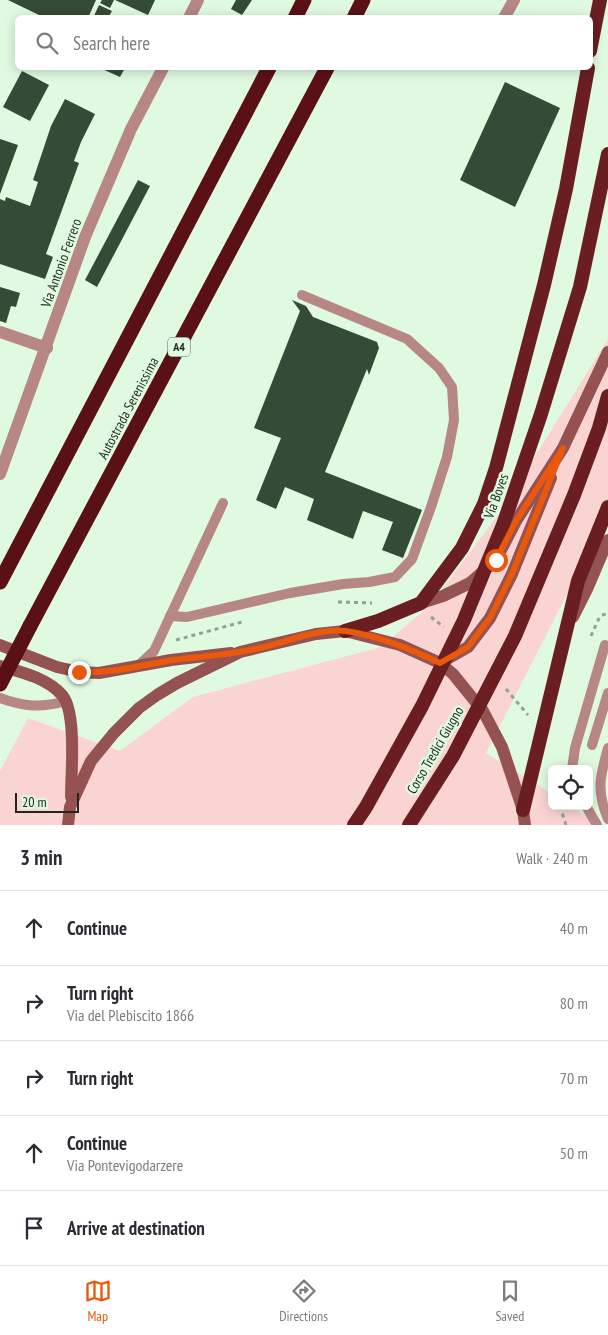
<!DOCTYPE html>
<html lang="en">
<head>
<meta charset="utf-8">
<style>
	body { margin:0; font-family:"PT Sans Narrow",sans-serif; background:#f7f7f7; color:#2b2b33 }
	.controls { position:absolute; right:15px; bottom:15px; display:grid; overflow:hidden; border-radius:8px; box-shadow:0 2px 12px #0003 }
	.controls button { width:45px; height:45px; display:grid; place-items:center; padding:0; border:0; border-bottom:1px solid #e1e1e2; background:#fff; color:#2b2b33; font:25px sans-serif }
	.scale { position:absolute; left:15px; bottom:12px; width:64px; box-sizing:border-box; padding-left:5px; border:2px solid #1d271e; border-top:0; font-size:14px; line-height:18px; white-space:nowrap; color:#1d271e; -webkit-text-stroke:4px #dffae1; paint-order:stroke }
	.stop { position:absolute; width:15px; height:15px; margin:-11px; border:4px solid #ea580c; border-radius:50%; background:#fff }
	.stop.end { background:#ea580c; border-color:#fff; box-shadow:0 1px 5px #0008 }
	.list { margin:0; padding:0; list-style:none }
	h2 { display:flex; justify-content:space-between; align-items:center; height:65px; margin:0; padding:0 20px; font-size:21px }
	h2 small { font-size:16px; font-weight:400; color:#7c7c81 }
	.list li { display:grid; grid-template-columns:32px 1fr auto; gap:15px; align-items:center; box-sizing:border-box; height:75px; padding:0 20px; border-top:1px solid #e1e1e2 }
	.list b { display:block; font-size:19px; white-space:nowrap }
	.list p { margin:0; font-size:16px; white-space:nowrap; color:#7c7c81 }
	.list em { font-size:16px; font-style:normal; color:#7c7c81 }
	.icon { flex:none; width:28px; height:28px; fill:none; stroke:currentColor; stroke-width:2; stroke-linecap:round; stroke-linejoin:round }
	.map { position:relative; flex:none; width:608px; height:825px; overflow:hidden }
	.search { position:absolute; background:#fff; box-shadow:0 2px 12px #0003; left:15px; right:15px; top:15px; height:55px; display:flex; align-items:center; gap:12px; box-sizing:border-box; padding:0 18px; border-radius:8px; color:#7c7c81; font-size:19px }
	.sheet { height:440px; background:#fff }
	nav { display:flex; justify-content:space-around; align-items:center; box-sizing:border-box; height:70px; border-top:1px solid #e1e1e2; background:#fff; font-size:14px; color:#7c7c81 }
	nav a { display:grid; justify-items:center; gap:2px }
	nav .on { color:#ea580c }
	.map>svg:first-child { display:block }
	.green { fill:#fad4d2 }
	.building { fill:#344b37 }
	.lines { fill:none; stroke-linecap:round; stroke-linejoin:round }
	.path { stroke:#8fa391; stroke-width:3; stroke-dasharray:4 4; stroke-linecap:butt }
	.service { stroke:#b68784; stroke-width:10 }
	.minor { stroke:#b68784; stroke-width:12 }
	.secondary { stroke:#945350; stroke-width:12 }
	.trunk { stroke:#6a1e21; stroke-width:14 }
	.motorway { stroke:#5a1116; stroke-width:15 }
	.trunk-bridge { stroke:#6a1e21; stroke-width:14 }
	.motorway-bridge { stroke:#5a1116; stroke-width:15 }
	.route { stroke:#ea580c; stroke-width:6 }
	.labels { text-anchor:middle; stroke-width:5; stroke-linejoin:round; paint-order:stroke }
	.shield { fill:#dffae1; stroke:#576658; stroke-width:1 }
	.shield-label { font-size:12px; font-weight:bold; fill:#1d271e }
	.street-label { font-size:14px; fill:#1d271e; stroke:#dffae1 }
</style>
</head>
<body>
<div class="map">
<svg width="608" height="825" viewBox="0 0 608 825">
	<rect width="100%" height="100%" fill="#dffae1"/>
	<path class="green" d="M608,339V514L486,753L552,794V806H571L601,825H0V771L28,718L120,751L193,697L381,647L430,605L501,511Z"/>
	<g class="building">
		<path d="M8,0H96L88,18H38L39,15Z"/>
		<path d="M102,0H114L110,8L100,3Z"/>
		<path d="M115,0H155L148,15Z"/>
		<path d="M236,0H252L242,15L231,9Z"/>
		<path d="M99,5L112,11L108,18L101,16L100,18H93Z"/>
		<path d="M100,68H125L120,77Z"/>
		<path d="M22,71L49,85L30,121L3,107Z"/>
		<path d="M505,82L560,108L515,207L460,180Z"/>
		<path d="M65,99L95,114L81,142L74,161L79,163L46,254L53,257L45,279L0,264V199L5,201L6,197L30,206L38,182L33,180L51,126Z"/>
		<path d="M0,139L18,145L0,194Z"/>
		<path d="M138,180L150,186L97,287L85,280Z"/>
		<path d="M0,287L20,293L16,307L11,306L6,323L0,321Z"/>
		<path d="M292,300L306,306L313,317L377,342L379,348L369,375L367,369L325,472L422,510L403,558L382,550L393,522L363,511L353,539L307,520L314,499L285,487L276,509L256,500L281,438L254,428L300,311Z"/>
	</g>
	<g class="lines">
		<g class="path">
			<path d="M338,602L372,603"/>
			<path d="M431,617L444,627"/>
			<path d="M591,636L600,616L608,613"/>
			<path d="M176,640L242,622"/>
			<path d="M506,689L528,715"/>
			<path d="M560,806L566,825"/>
		</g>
		<g class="service">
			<path d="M170,616L187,617L290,593L343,584L369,582L395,577L412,559L431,507L447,457L454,420L452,387L439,368L407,339L302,295"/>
			<path d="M137,667L154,651L223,503"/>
			<path d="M0,698C24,707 42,708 66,701"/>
			<path d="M592,745L608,693"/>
			<path d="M608,748C600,776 596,791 608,819"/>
			<path d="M572,769L575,748L605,645"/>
			<path d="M586,806L597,825"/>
		</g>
		<g class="minor">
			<path d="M189,18L198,0"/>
			<path d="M504,18L514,0"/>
			<path d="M0,332L47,348"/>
			<path d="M0,474L85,237L131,129L163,68"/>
		</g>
		<g class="secondary">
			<path d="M421,603L443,596L470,583L496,560L516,521L563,448L608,352"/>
			<path d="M573,617L588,587L608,540"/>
			<path d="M0,645L57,667L79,672L99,673L171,660L231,653"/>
			<path d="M440,663L468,647L490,618L512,574L551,478"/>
			<path d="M0,666C21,672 47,678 62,695C77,712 71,774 71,797"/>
			<path d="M68,825L70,807L91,761L114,733L139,708L157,695L177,683L240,652L316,634L345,631L400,645L440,663L453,674L483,711L502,747L523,810L525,825"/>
		</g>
		<g class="trunk">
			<path d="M590,51L600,0"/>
			<path d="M345,631L378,621L421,603L462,548L484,504L496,468L544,285L566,189L588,68"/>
			<path d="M523,810L578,581L608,507"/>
		</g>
		<g class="motorway">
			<path d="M295,18L304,0"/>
			<path d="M354,18L363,0"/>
			<path d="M0,582L269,68"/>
			<path d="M30,626L327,68"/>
		</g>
		<g class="trunk-bridge">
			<path d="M354,825L366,807L422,706L464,620L503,525L541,414L580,287L608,154"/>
			<path d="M409,825L453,756L515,636L574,495L599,428L608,396"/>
		</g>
		<path class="motorway-bridge" d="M0,684L30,626"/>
	</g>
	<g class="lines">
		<path class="route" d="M79,672C111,674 141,665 173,660C202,656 232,655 260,648C287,642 318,628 346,631C379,636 410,649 440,663L468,647L490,618L512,574L563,448L516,521L496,560"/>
	</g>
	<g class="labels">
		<rect class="shield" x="168" y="337.5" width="22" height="19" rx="4"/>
		<g class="shield-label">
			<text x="179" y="351">A4</text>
		</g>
		<g class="street-label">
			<text transform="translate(61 263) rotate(-70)" y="5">Via Antonio Ferrero</text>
			<text transform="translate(128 408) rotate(-62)" y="5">Autostrada Serenissima</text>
			<text transform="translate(496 496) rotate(-70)" y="5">Via Boves</text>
			<text transform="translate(435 750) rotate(-60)" y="5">Corso Tredici Giugno</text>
		</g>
	</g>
</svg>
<div class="controls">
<button><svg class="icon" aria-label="locate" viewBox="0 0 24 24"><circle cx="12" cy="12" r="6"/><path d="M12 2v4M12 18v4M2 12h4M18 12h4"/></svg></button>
</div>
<div class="scale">20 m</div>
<div class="stop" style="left:496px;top:560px"></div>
<div class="stop end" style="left:79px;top:672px"></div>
<div class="search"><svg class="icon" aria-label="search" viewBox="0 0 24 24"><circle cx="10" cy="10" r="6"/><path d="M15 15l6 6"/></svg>Search here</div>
</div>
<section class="sheet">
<h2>3 min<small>Walk · 240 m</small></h2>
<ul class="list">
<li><svg class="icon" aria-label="ahead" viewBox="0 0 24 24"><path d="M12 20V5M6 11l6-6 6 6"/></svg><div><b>Continue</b></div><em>40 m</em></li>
<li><svg class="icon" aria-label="right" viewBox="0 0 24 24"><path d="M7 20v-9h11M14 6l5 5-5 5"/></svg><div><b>Turn right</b><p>Via del Plebiscito 1866</p></div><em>80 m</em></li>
<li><svg class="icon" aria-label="right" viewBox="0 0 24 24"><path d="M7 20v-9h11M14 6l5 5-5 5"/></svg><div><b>Turn right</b></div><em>70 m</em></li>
<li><svg class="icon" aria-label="ahead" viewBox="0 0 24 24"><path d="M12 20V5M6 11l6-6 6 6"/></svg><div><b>Continue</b><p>Via Pontevigodarzere</p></div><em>50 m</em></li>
<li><svg class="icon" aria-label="arrive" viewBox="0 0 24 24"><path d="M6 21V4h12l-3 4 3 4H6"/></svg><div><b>Arrive at destination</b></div></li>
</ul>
</section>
<nav>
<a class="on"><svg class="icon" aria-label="map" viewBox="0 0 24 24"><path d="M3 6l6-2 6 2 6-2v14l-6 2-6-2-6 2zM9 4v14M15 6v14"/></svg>Map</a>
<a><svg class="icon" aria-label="directions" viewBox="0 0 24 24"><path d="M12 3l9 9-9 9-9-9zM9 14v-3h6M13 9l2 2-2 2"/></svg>Directions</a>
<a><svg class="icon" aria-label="saved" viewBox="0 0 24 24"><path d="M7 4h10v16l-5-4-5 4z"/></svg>Saved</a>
</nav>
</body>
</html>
